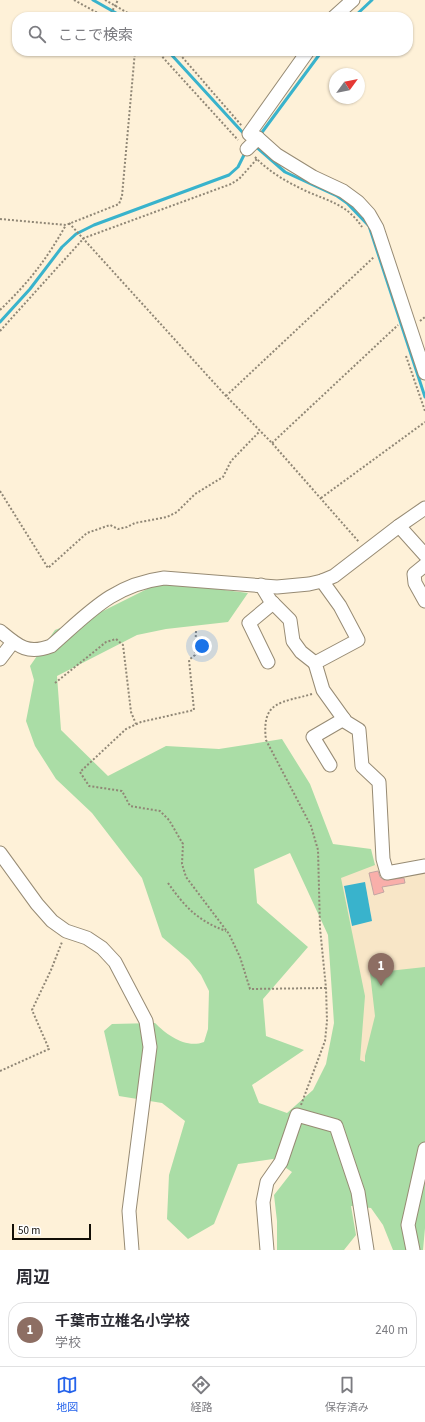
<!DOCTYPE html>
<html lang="ja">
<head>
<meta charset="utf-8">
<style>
	body { margin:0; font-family:"Source Sans 3","Noto Sans JP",sans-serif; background:#f2f2f3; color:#2b2b33 }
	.compass { position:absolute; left:329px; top:68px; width:36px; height:36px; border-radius:50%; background:#fff; box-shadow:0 1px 3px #0004; rotate:57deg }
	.scale { position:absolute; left:12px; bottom:10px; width:79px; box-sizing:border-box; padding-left:4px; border:2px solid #120e06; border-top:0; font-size:11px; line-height:14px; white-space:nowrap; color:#120e06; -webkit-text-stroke:3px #fff; paint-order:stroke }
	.you { position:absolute; left:202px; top:646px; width:14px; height:14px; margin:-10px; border:3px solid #fff; border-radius:50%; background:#1a73e8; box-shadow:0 0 0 6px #1a73e833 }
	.badge { display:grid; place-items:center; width:26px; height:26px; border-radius:50%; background:#2563eb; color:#fff; font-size:13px; font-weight:700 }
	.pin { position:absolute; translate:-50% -33px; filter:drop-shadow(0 1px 2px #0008) }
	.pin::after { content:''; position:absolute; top:21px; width:14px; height:12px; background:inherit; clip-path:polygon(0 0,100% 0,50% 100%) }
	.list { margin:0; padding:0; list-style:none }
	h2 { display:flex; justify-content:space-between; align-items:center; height:52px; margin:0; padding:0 16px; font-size:17px }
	h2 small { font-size:13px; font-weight:400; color:#7c7c81 }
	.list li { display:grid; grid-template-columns:26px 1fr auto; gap:12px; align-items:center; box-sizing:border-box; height:56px; margin:0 8px 8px; padding:0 8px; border:1px solid #e1e1e2; border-radius:16px }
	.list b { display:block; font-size:15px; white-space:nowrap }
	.list p { margin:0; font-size:13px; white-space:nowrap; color:#7c7c81 }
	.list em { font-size:13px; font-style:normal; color:#7c7c81 }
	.icon { flex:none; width:22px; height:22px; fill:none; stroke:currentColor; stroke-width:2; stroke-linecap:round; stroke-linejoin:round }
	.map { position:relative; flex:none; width:425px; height:1250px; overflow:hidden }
	.search { position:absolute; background:#fff; box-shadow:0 1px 3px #0004; left:12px; right:12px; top:12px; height:44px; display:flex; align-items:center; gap:10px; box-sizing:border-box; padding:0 14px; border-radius:16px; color:#7c7c81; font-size:15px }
	.sheet { height:116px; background:#fff }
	nav { display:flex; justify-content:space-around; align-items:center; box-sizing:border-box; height:56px; border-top:1px solid #e1e1e2; background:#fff; font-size:11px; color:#7c7c81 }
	nav a { display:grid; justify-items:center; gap:2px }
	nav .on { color:#2563eb }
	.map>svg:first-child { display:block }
	.built { fill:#f8e6c7 }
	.green { fill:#aadda6; fill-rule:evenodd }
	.water { fill:#39b3cc }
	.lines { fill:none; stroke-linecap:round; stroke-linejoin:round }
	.stream { stroke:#39b3cc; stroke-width:3 }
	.building { fill:#f9afaa; stroke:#c3a5a3 }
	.minor-casing { stroke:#978b74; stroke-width:15 }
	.path { stroke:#908776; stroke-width:2; stroke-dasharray:2 2; stroke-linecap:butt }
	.minor { stroke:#fff; stroke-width:13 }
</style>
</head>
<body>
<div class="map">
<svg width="425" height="1250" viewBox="0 0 425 1250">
	<rect width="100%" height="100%" fill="#fef1d8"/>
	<path class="built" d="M381,864L384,875L425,868V1097L347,1101L328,871Z"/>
	<path class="green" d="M161,582L248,593L228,622L166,629L137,635L57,676L61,730L108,776L166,746L219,749L282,739L310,784L333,844L371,849L375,865L341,878L365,996L360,1060L365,1062V1056L375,1016L370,973L425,967V1228L423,1250H393L383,1225L371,1208L351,1206L356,1235L344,1250H277V1221L274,1195L292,1172L273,1159L238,1164L214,1224L188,1239L167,1219L169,1175L185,1121L162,1103L119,1096L104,1031L112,1024L155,1023C167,1035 186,1049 204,1042L208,1029L209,991L201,975L189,960L162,937L142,878L92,813L56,779L35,746L26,721L34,680L30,666L55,630L97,614ZM290,853L328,935L334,1023L326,1064L313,1090L287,1113L259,1103L252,1085L304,1050L266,1036L263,999L308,947L257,903L254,869Z"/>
	<path class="water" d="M365,882L372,921L352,926L344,886Z"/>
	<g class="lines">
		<g class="stream">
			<path d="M93,0L123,17"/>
			<path d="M354,17L372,0"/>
			<path d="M168,51L245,135"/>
			<path d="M260,135L322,51"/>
			<path d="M254,145L285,172L337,196L347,203L369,226L425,397"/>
			<path d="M0,322L30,289L62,247L76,234L94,225L229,175L238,167L246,151"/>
		</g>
	</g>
	<path class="building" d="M378,871L380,877L384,880L404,878L405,883L382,887L384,892L374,895L369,873Z"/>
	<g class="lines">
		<g class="minor-casing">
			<g id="minor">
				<path d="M334,17L353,0"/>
				<path d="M308,51L249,134L258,138L277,155L313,177L343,191L358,202L369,214L377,228L425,373"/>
				<path d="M247,149L258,138"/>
				<path d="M399,526L425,555"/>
				<path d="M425,565L414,574L415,583L425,601"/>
				<path d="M322,581L340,606L358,640L315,663L323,690L346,722L359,730L362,766L379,782L383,859L387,873L425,866"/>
				<path d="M261,585L270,600L290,620L293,641L301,652L315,663"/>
				<path d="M0,631C18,646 27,655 51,646C89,613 112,585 164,578L277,587L309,584L322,581L334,576L399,526L425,508"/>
				<path d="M0,659L13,642"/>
				<path d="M268,662L249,623L273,603"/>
				<path d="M330,765L313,737L344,719"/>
				<path d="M0,853L37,904L52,921L66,931L87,938L102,948L115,962L146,1021L150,1047L129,1211L132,1250"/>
				<path d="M267,1250L263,1202L267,1182L281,1162L297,1115L336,1126L358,1192L367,1250"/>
				<path d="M413,1250L408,1225L425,1149"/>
			</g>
		</g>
		<g class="path">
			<path d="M74,0L105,17"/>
			<path d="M105,0L135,17"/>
			<path d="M109,17L118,0"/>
			<path d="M157,51L238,140"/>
			<path d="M177,51L242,126"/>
			<path d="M255,157C269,172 287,182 306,191C328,201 347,204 362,227"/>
			<path d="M0,219L66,225L119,204L122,196L135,51"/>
			<path d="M69,223L226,396L272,443L359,542"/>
			<path d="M0,310C30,281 46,260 66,225"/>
			<path d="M420,321L425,317"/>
			<path d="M0,331L84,238L231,184L239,179L257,159"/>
			<path d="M406,356L425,411"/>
			<path d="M226,396L374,257"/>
			<path d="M272,443L398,325"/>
			<path d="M0,491L48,568L87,533L110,525L118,529L127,527L135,523L167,517L177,512L195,494L223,477L231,461L260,431"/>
			<path d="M321,498L425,422"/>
			<path d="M196,631L195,655L189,660L194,710L141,722L126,729L80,772L89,786L122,791L130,806L160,811L169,820L183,844L182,864L186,877L229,934L240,957L250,989L326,988"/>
			<path d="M55,683L106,642L116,639L123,645L131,712L136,724"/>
			<path d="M168,883C185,907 198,921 226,931"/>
			<path d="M0,1071L49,1049L32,1010L51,970L62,942"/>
			<path d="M301,1105L325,1041L327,1021L326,988L320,928L318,850L311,826L266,740C261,700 282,703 312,694"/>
		</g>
		<use href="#minor" class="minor"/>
	</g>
</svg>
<svg class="compass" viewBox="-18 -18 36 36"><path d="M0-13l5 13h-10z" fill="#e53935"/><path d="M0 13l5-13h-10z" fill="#7c7c81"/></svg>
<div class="scale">50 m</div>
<div class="you"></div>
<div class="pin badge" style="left:381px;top:986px;background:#8d6e63">1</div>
<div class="search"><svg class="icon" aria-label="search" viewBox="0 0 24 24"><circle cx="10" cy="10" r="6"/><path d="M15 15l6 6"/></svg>ここで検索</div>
</div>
<section class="sheet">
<h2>周辺<small></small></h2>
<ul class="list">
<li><span class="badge" style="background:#8d6e63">1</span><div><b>千葉市立椎名小学校</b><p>学校</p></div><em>240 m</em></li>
</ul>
</section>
<nav>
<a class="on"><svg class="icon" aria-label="map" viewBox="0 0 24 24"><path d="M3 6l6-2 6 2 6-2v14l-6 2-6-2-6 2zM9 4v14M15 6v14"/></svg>地図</a>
<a><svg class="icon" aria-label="directions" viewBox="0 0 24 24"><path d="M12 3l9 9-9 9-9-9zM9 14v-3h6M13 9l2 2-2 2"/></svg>経路</a>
<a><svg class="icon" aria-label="saved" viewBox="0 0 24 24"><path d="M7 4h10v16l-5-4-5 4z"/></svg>保存済み</a>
</nav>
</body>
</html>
